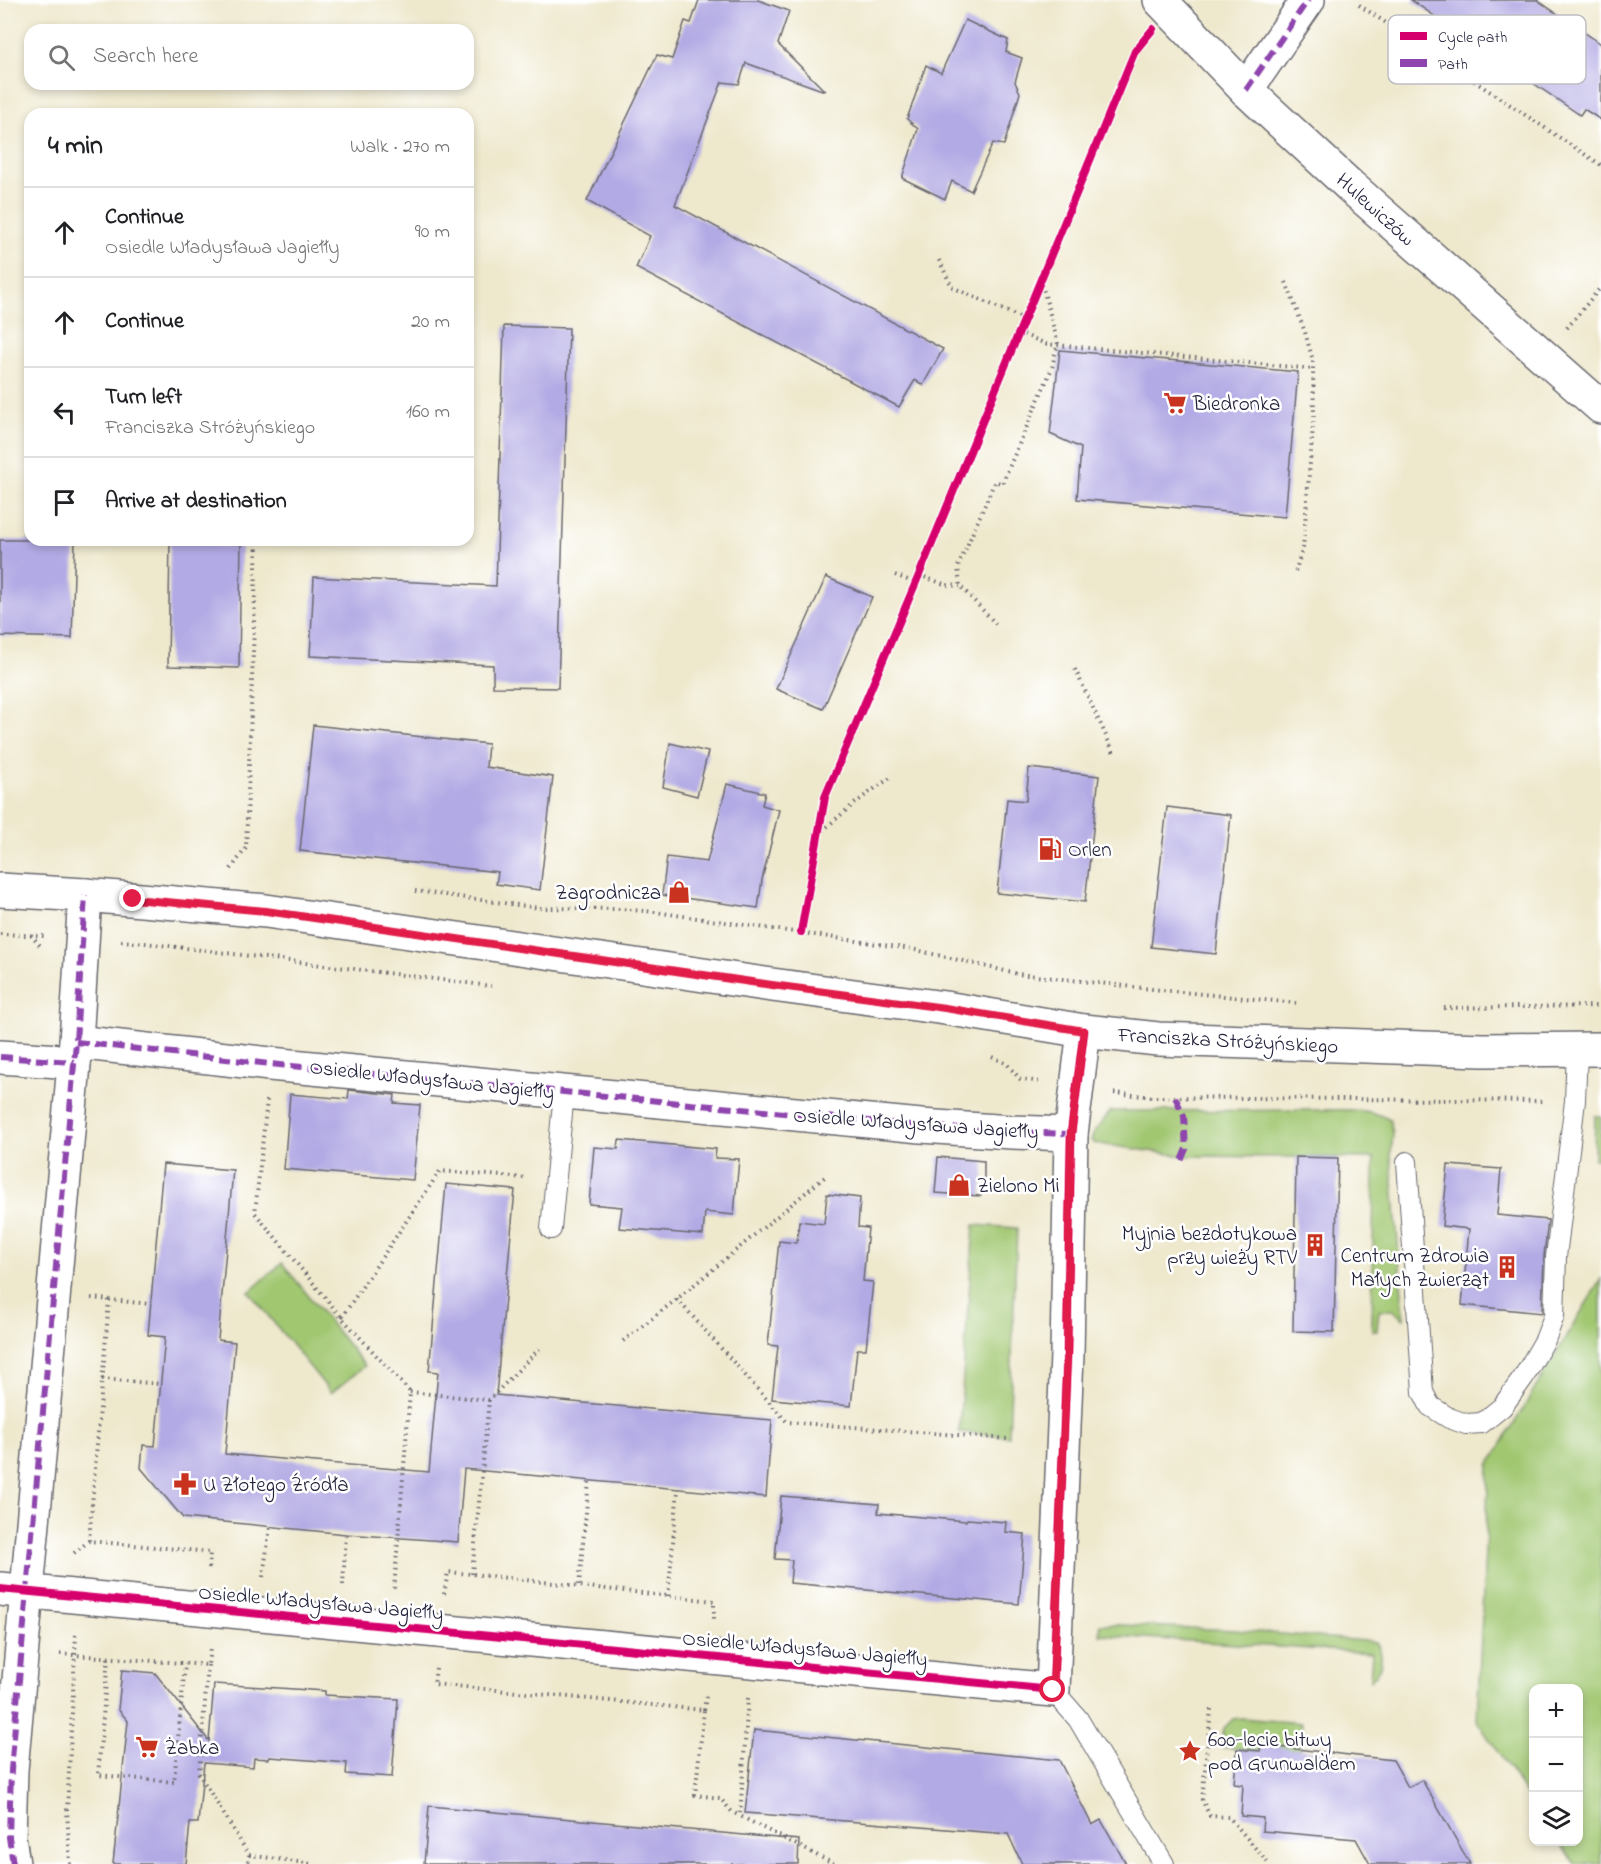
<!DOCTYPE html>
<html lang="en">
<head>
<meta charset="utf-8">
<style>
	body { margin:0; font-family:"Indie Flower",sans-serif; background:#f6f6f6; color:#202124 }
	.controls { position:absolute; right:18px; bottom:18px; display:grid; overflow:hidden; border-radius:12px; box-shadow:0 3px 9px #0003 }
	.controls button { width:54px; height:54px; display:grid; place-items:center; padding:0; border:0; border-bottom:2px solid #e0e0e0; background:#fff; color:#202124; font:30px sans-serif }
	.stop { position:absolute; width:18px; height:18px; margin:-14px; border:4px solid #e11d48; border-radius:50%; background:#fff }
	.stop.end { background:#e11d48; border-color:#fff; box-shadow:0 2px 6px #0008 }
	.list { margin:0; padding:0; list-style:none }
	h2 { display:flex; justify-content:space-between; align-items:center; height:78px; margin:0; padding:0 24px; font-size:26px }
	h2 small { font-size:20px; font-weight:400; color:#757577 }
	.list li { display:grid; grid-template-columns:39px 1fr auto; gap:18px; align-items:center; box-sizing:border-box; height:90px; padding:0 24px; border-top:2px solid #e0e0e0 }
	.list b { display:block; font-size:22px; white-space:nowrap }
	.list p { margin:0; font-size:20px; white-space:nowrap; color:#757577 }
	.list em { font-size:20px; font-style:normal; color:#757577 }
	.icon { flex:none; width:33px; height:33px; fill:none; stroke:currentColor; stroke-width:2; stroke-linecap:round; stroke-linejoin:round }
	.map { position:relative; flex:none; width:1601px; height:1864px; overflow:hidden }
	.search { position:absolute; background:#fff; box-shadow:0 3px 9px #0003; left:24px; top:24px; width:450px; height:66px; display:flex; align-items:center; gap:15px; box-sizing:border-box; padding:0 21px; border-radius:18px; color:#757577; font-size:22px }
	.panel { position:absolute; background:#fff; box-shadow:0 3px 9px #0003; left:24px; top:108px; width:450px; height:438px; border-radius:18px }
	.map>svg:first-child { display:block }
	.green { fill:#a1c771; stroke:#627456; stroke-width:1.5 }
	.building { fill:#b2aae4 }
	.lines { fill:none; stroke-linecap:round; stroke-linejoin:round }
	.service-casing { stroke:#69676e; stroke-width:22 }
	.minor-casing { stroke:#69676e; stroke-width:36 }
	.tertiary-casing { stroke:#69676e; stroke-width:36 }
	.path { stroke:#69676e; stroke-width:4; stroke-dasharray:1.5 4.5; stroke-linecap:butt }
	.service { stroke:#fff; stroke-width:20 }
	.minor { stroke:#fff; stroke-width:33 }
	.tertiary { stroke:#fff; stroke-width:33 }
	.quiet { stroke:#8e44ad; stroke-width:6; stroke-dasharray:12 6; stroke-linecap:butt }
	.cycleway-casing { stroke:#fff; stroke-width:11 }
	.cycleway { stroke:#d6006c; stroke-width:8 }
	.route { stroke:#e11d48; stroke-width:8 }
	.labels { text-anchor:middle; stroke-width:5; stroke-linejoin:round; paint-order:stroke }
	.street-label { font-size:21px; fill:#22223b; stroke:#fff }
	.poi-label { font-size:21px; fill:#22223b; stroke:#fff; text-anchor:start }
	.key { fill:#fff; stroke:#bdbdc4; stroke-width:1.5 }
	.key-label { font-size:16px; fill:#22223b }
</style>
</head>
<body>
<div class="map">
<svg width="1601" height="1864" viewBox="0 0 1601 1864">
	<rect width="100%" height="100%" fill="#fff"/>
	<filter id="ink" filterUnits="userSpaceOnUse"><feTurbulence type="fractalNoise" baseFrequency=".0167" numOctaves="2"/><feDisplacementMap in="SourceGraphic" scale="12" xChannelSelector="R" yChannelSelector="G"/><feConvolveMatrix kernelMatrix="1 2 1 2 8 2 1 2 1" color-interpolation-filters="sRGB"/></filter>
	<filter id="wash" filterUnits="userSpaceOnUse"><feTurbulence type="fractalNoise" baseFrequency=".008" numOctaves="4" result="noise"/><feDisplacementMap in="SourceGraphic" scale="24" xChannelSelector="R" yChannelSelector="G"/><feGaussianBlur stdDeviation="1.35" result="paint"/><feColorMatrix in="noise" values="0 0 0 0 0 0 0 0 0 0 0 0 0 0 0 0 0 1.4 0 .05"/><feComposite in="paint" operator="in"/></filter>
	<g filter="url(#wash)">
		<rect width="100%" height="100%" fill="#eee8cc"/>
		<g class="green">
			<path d="M1319,1110C1343,1110 1369,1107 1390,1120L1393,1133L1391,1156L1404,1319L1392,1310H1379L1377,1331H1372L1374,1158L1184,1156L1093,1143L1091,1140L1095,1131L1111,1111Z"/>
			<path d="M1595,1116H1601V1159H1594Z"/>
			<path d="M974,1225L1017,1228L1009,1436L959,1432Z"/>
			<path d="M282,1263L365,1366L331,1393L249,1292Z"/>
			<path d="M1601,1279V1864H1575L1559,1842H1578V1688H1534L1533,1804L1477,1721L1489,1465Z"/>
			<path d="M1100,1624L1234,1630L1376,1642C1385,1657 1383,1669 1370,1680L1372,1653L1100,1635Z"/>
			<path d="M1240,1718L1302,1723L1298,1754L1261,1745L1260,1751L1220,1747L1224,1728L1233,1719Z"/>
		</g>
		<g id="blocks">
			<g class="building">
				<path d="M699,0H758L789,11L778,44L825,91L746,63L739,84L722,82L675,205L943,349L923,385L915,380L899,407L636,268L650,236L587,201L657,55L672,59L685,21L691,23Z"/>
				<path d="M1411,0H1537L1601,44V120L1584,109L1580,115Z"/>
				<path d="M965,20L1008,40L1006,52L1022,58L1015,82L1020,93L1004,145L993,143L971,191L952,181L945,199L902,178L918,129L907,119L926,65L941,73Z"/>
				<path d="M504,326L569,328L558,688L493,687V665L310,656L314,577L496,586Z"/>
				<path d="M1060,350L1298,372L1285,517L1077,499L1081,448L1050,434Z"/>
				<path d="M0,540H75L72,638L0,636Z"/>
				<path d="M170,540H241L239,668L168,666Z"/>
				<path d="M826,577L872,597L823,709L776,689Z"/>
				<path d="M313,725L488,744L486,767L553,777L540,890L496,884L498,872L300,851Z"/>
				<path d="M670,743L708,752L697,796L663,787Z"/>
				<path d="M1029,768L1099,776L1085,902L997,893L1007,799L1026,801Z"/>
				<path d="M727,784L765,793L762,805L779,810L762,880L758,908L662,895L667,857L707,862Z"/>
				<path d="M1167,807L1231,815L1216,954L1151,947Z"/>
				<path d="M349,1090L395,1095L394,1103L420,1105L413,1180L284,1169L290,1094L348,1099Z"/>
				<path d="M619,1140L716,1149L715,1158L739,1159L734,1215L705,1212L703,1235L619,1228L622,1207L589,1204L594,1147L618,1149Z"/>
				<path d="M938,1157L984,1161V1176L981,1196L935,1193Z"/>
				<path d="M1296,1157L1338,1158L1334,1332L1293,1331Z"/>
				<path d="M163,1164L233,1170L218,1340L235,1342L225,1454L429,1472L438,1372L429,1371L446,1184L515,1190L496,1395L772,1420L766,1497L464,1469L458,1542L346,1534L183,1518L141,1468L143,1445L155,1446L165,1337L148,1335Z"/>
				<path d="M1448,1165L1501,1169L1497,1215L1548,1220L1544,1256L1542,1313L1462,1305L1469,1229L1442,1226Z"/>
				<path d="M827,1194L860,1198L858,1227L868,1228L863,1281L873,1282L866,1349H857L851,1406L772,1399L778,1346L768,1345L779,1241L797,1243L799,1221L824,1224Z"/>
				<path d="M781,1496L879,1504L878,1513L966,1521L967,1519L1006,1522L1005,1532L1025,1534L1019,1604L790,1583L792,1560L775,1559Z"/>
				<path d="M122,1670L155,1673L209,1741L214,1684L325,1691V1695L398,1699L392,1777L346,1774L347,1763L270,1757L269,1759L254,1758L253,1767L204,1763L198,1823H190L186,1864H113L128,1721L118,1709Z"/>
				<path d="M754,1730L1059,1760L1092,1825L1101,1820L1126,1864H1022L1008,1834L745,1813Z"/>
				<path d="M1261,1745L1393,1760L1408,1787L1422,1780L1470,1864H1370L1356,1839L1262,1831L1263,1818L1241,1816L1243,1785L1234,1784L1237,1749L1260,1751Z"/>
				<path d="M429,1806L799,1840L798,1864H424Z"/>
			</g>
		</g>
	</g>
	<g filter="url(#ink)">
		<use href="#blocks" fill-opacity="0" stroke="#69676e" stroke-width="1.5"/>
		<g class="lines">
			<g class="service-casing">
				<g id="service">
					<path d="M1407,1162L1423,1392L1430,1406L1449,1418L1466,1424L1482,1423L1502,1407L1523,1378L1545,1340L1554,1316L1556,1257L1575,1101L1577,1050"/>
					<path d="M551,1229L564,1092"/>
					<path d="M1053,1690L1078,1719L1164,1864"/>
				</g>
			</g>
			<g class="minor-casing">
				<g id="minor">
					<path d="M1246,90L1308,0"/>
					<path d="M76,1042L270,1064L921,1126L1012,1132L1071,1134"/>
					<path d="M0,1057L74,1062"/>
					<path d="M0,1589L1053,1690L1067,1355L1071,1134L1084,1031"/>
					<path d="M13,1864L9,1837L11,1770L76,1042L85,895"/>
				</g>
			</g>
			<g class="tertiary-casing">
				<g id="tertiary">
					<path d="M1160,0L1246,90L1350,186L1601,407"/>
					<path d="M0,890L85,895L266,911L772,985L945,1008L1084,1031L1158,1039L1483,1050L1601,1049"/>
				</g>
			</g>
			<g class="path">
				<path d="M1359,5L1601,165"/>
				<path d="M939,260L952,287L1024,319"/>
				<path d="M1286,282L1305,332L1313,361V369L1314,414L1303,548L1295,572"/>
				<path d="M1567,328L1601,287"/>
				<path d="M1018,332L1046,344L1313,369"/>
				<path d="M895,575L916,583"/>
				<path d="M919,575L947,585L960,586"/>
				<path d="M996,624L960,586L958,567L995,481L1002,484L1052,368L1055,354L1058,344L1040,277"/>
				<path d="M1075,669L1114,753"/>
				<path d="M818,835C841,814 865,794 892,777"/>
				<path d="M231,869L246,848L257,540"/>
				<path d="M415,891L540,908L621,909L655,912L912,949L1018,974L1161,990L1296,1003"/>
				<path d="M0,934L44,936"/>
				<path d="M31,935L42,948"/>
				<path d="M121,941L145,943L491,986"/>
				<path d="M1444,1008L1601,1006"/>
				<path d="M992,1057L1006,1063L1020,1079L1041,1082"/>
				<path d="M1114,1093L1154,1097L1544,1101"/>
				<path d="M267,1100L255,1213L342,1318L410,1392L394,1589"/>
				<path d="M91,1298L150,1304"/>
				<path d="M677,1299L787,1422L1010,1439"/>
				<path d="M109,1300L89,1541L210,1552L209,1570"/>
				<path d="M342,1317L440,1171L526,1178"/>
				<path d="M623,1341L677,1299L827,1175"/>
				<path d="M102,1379L161,1384"/>
				<path d="M410,1392L489,1400L540,1348"/>
				<path d="M74,1553L89,1541"/>
				<path d="M472,1574L489,1400"/>
				<path d="M263,1577L270,1527"/>
				<path d="M343,1585L346,1534"/>
				<path d="M579,1585L589,1481"/>
				<path d="M444,1594L448,1572L472,1574L714,1601V1621"/>
				<path d="M668,1596L678,1489"/>
				<path d="M60,1654L208,1665L210,1647"/>
				<path d="M108,1658L98,1775L174,1782L185,1664"/>
				<path d="M208,1665L199,1774L249,1855L248,1864"/>
				<path d="M436,1668L434,1684L704,1710L695,1795L720,1798L732,1812L740,1816"/>
				<path d="M748,1698L740,1816L834,1864"/>
				<path d="M1211,1709L1202,1800L1210,1816L1229,1817L1269,1864"/>
				<path d="M704,1710L706,1696"/>
				<path d="M249,1855L312,1864"/>
				<path d="M70,1864L67,1810L76,1634"/>
			</g>
			<use href="#service" class="service"/>
			<use href="#minor" class="minor"/>
			<use href="#tertiary" class="tertiary"/>
			<g class="quiet">
				<path d="M1246,90L1308,0"/>
				<path d="M76,1042L270,1064L921,1126L1012,1132L1071,1134"/>
				<path d="M0,1057L74,1062"/>
				<path d="M1175,1097L1184,1116L1186,1149L1181,1161"/>
				<path d="M13,1864L9,1837L11,1770L76,1042L85,895"/>
			</g>
			<g class="cycleway-casing">
				<g id="cycleway">
					<path d="M801,932L825,797L919,575L1135,51L1153,29"/>
					<path d="M0,1589L1053,1690L1067,1355L1071,1134L1084,1031"/>
				</g>
			</g>
			<use href="#cycleway" class="cycleway"/>
		</g>
	</g>
	<g class="lines" filter="url(#ink)">
		<path class="route" d="M133,899L266,911L772,985L945,1008L1084,1031L1071,1134L1067,1355L1053,1690"/>
	</g>
	<defs>
		<g id="supermarket-bare" transform="scale(1.8)"><path d="M-6-5.5h2.5l.6 2H6L4.5 2H-2.5L-4.4-4H-6ZM-1.5 3.2a1.3 1.3 0 1 0 .1 0ZM3 3.2a1.3 1.3 0 1 0 .1 0Z" fill="#c8321e" stroke="#fff" stroke-width="2.5" paint-order="stroke"/></g>
		<g id="fuel-bare" transform="scale(1.8)"><path d="M-5.5-6h7V0h2V4h1.3V-2.5L3-4.5l.8-.8L6-3V5H2.5V1h-1V6h-7ZM-4.2-4.7v3.2H.2V-4.7Z" fill="#c8321e" stroke="#fff" stroke-width="2.5" paint-order="stroke"/></g>
		<g id="shop-bare" transform="scale(1.8)"><path d="M-5-2.5h2.3a2.7 3.5 0 0 1 5.4 0H5L5.5 6h-11ZM-1.5-2.5h3a1.5 2.3 0 0 0-3 0Z" fill="#c8321e" stroke="#fff" stroke-width="2.5" paint-order="stroke"/></g>
		<g id="building-bare" transform="scale(1.8)"><path d="M-4-6H4V6H1V3H-1V6H-4ZM-2.5-4.3h1.7v1.8h-1.7ZM.8-4.3h1.7v1.8H.8ZM-2.5-1h1.7V.8h-1.7ZM.8-1h1.7V.8H.8Z" fill="#c8321e" stroke="#fff" stroke-width="2.5" paint-order="stroke"/></g>
		<g id="pharmacy-bare" transform="scale(1.8)"><path d="M-2-6h4v4h4v4h-4v4h-4v-4h-4v-4h4Z" fill="#c8321e" stroke="#fff" stroke-width="2.5" paint-order="stroke"/></g>
		<g id="sight-bare" transform="scale(1.8)"><path d="M0-6L1.8-2.2L6-1.7L2.9 1.2L3.7 5.4L0 3.3L-3.7 5.4L-2.9 1.2L-6-1.7L-1.8-2.2Z" fill="#c8321e" stroke="#fff" stroke-width="2.5" paint-order="stroke"/></g>
	</defs>
	<g fill-rule="evenodd">
		<use href="#supermarket-bare" x="1175" y="403"/>
		<use href="#fuel-bare" x="1050" y="849"/>
		<use href="#shop-bare" x="679" y="892"/>
		<use href="#shop-bare" x="959" y="1185"/>
		<use href="#building-bare" x="1315" y="1245"/>
		<use href="#building-bare" x="1507" y="1267"/>
		<use href="#pharmacy-bare" x="185" y="1484"/>
		<use href="#supermarket-bare" x="147" y="1747"/>
		<use href="#sight-bare" x="1190" y="1751"/>
	</g>
	<g class="labels">
		<g class="street-label">
			<text transform="translate(1376 209) rotate(42)" y="7">Hulewiczów</text>
			<text transform="translate(1228 1040) rotate(3)" y="7">Franciszka Stróżyńskiego</text>
			<text transform="translate(432 1079) rotate(6)" y="7">Osiedle Władysława Jagiełły</text>
			<text transform="translate(916 1123) rotate(4)" y="7">Osiedle Władysława Jagiełły</text>
			<text transform="translate(321 1602) rotate(5)" y="7">Osiedle Władysława Jagiełły</text>
			<text transform="translate(805 1648) rotate(5)" y="7">Osiedle Władysława Jagiełły</text>
		</g>
		<g class="poi-label">
			<text x="1193" y="410">Biedronka</text>
			<text x="1068" y="856">Orlen</text>
			<text x="661" y="899" text-anchor="end">Zagrodnicza</text>
			<text x="977" y="1192">Zielono Mi</text>
			<text x="1297" y="1240" text-anchor="end">Myjnia bezdotykowa<tspan x="1297" dy="24">przy wieży RTV</tspan></text>
			<text x="1489" y="1262" text-anchor="end">Centrum Zdrowia<tspan x="1489" dy="24">Małych Zwierząt</tspan></text>
			<text x="203" y="1491">U Złotego Źródła</text>
			<text x="1208" y="1746">600-lecie bitwy<tspan x="1208" dy="24">pod Grunwaldem</tspan></text>
			<text x="165" y="1754">Żabka</text>
		</g>
	</g>
	<rect x="1388" y="15" width="198" height="69" rx="9" class="key"/>
	<rect x="1400" y="32" width="27" height="8" fill="#d6006c"/>
	<rect x="1400" y="59" width="27" height="8" fill="#8e44ad"/>
	<g class="key-label">
		<text x="1438" y="42">Cycle path</text>
		<text x="1438" y="69">Path</text>
	</g>
</svg>
<div class="controls">
<button>+</button>
<button>−</button>
<button><svg class="icon" aria-label="layers" viewBox="0 0 24 24"><path d="M12 4l9 5-9 5-9-5zM3 14l9 5 9-5"/></svg></button>
</div>
<div class="stop" style="left:1053px;top:1690px"></div>
<div class="stop end" style="left:133px;top:899px"></div>
<div class="search"><svg class="icon" aria-label="search" viewBox="0 0 24 24"><circle cx="10" cy="10" r="6"/><path d="M15 15l6 6"/></svg>Search here</div>
<section class="panel">
<h2>4 min<small>Walk · 270 m</small></h2>
<ul class="list">
<li><svg class="icon" aria-label="ahead" viewBox="0 0 24 24"><path d="M12 20V5M6 11l6-6 6 6"/></svg><div><b>Continue</b><p>Osiedle Władysława Jagiełły</p></div><em>90 m</em></li>
<li><svg class="icon" aria-label="ahead" viewBox="0 0 24 24"><path d="M12 20V5M6 11l6-6 6 6"/></svg><div><b>Continue</b></div><em>20 m</em></li>
<li><svg class="icon" aria-label="left" viewBox="0 0 24 24"><path d="M17 20v-9H6M10 6l-5 5 5 5"/></svg><div><b>Turn left</b><p>Franciszka Stróżyńskiego</p></div><em>160 m</em></li>
<li><svg class="icon" aria-label="arrive" viewBox="0 0 24 24"><path d="M6 21V4h12l-3 4 3 4H6"/></svg><div><b>Arrive at destination</b></div></li>
</ul>
</section>
</div>
</body>
</html>
